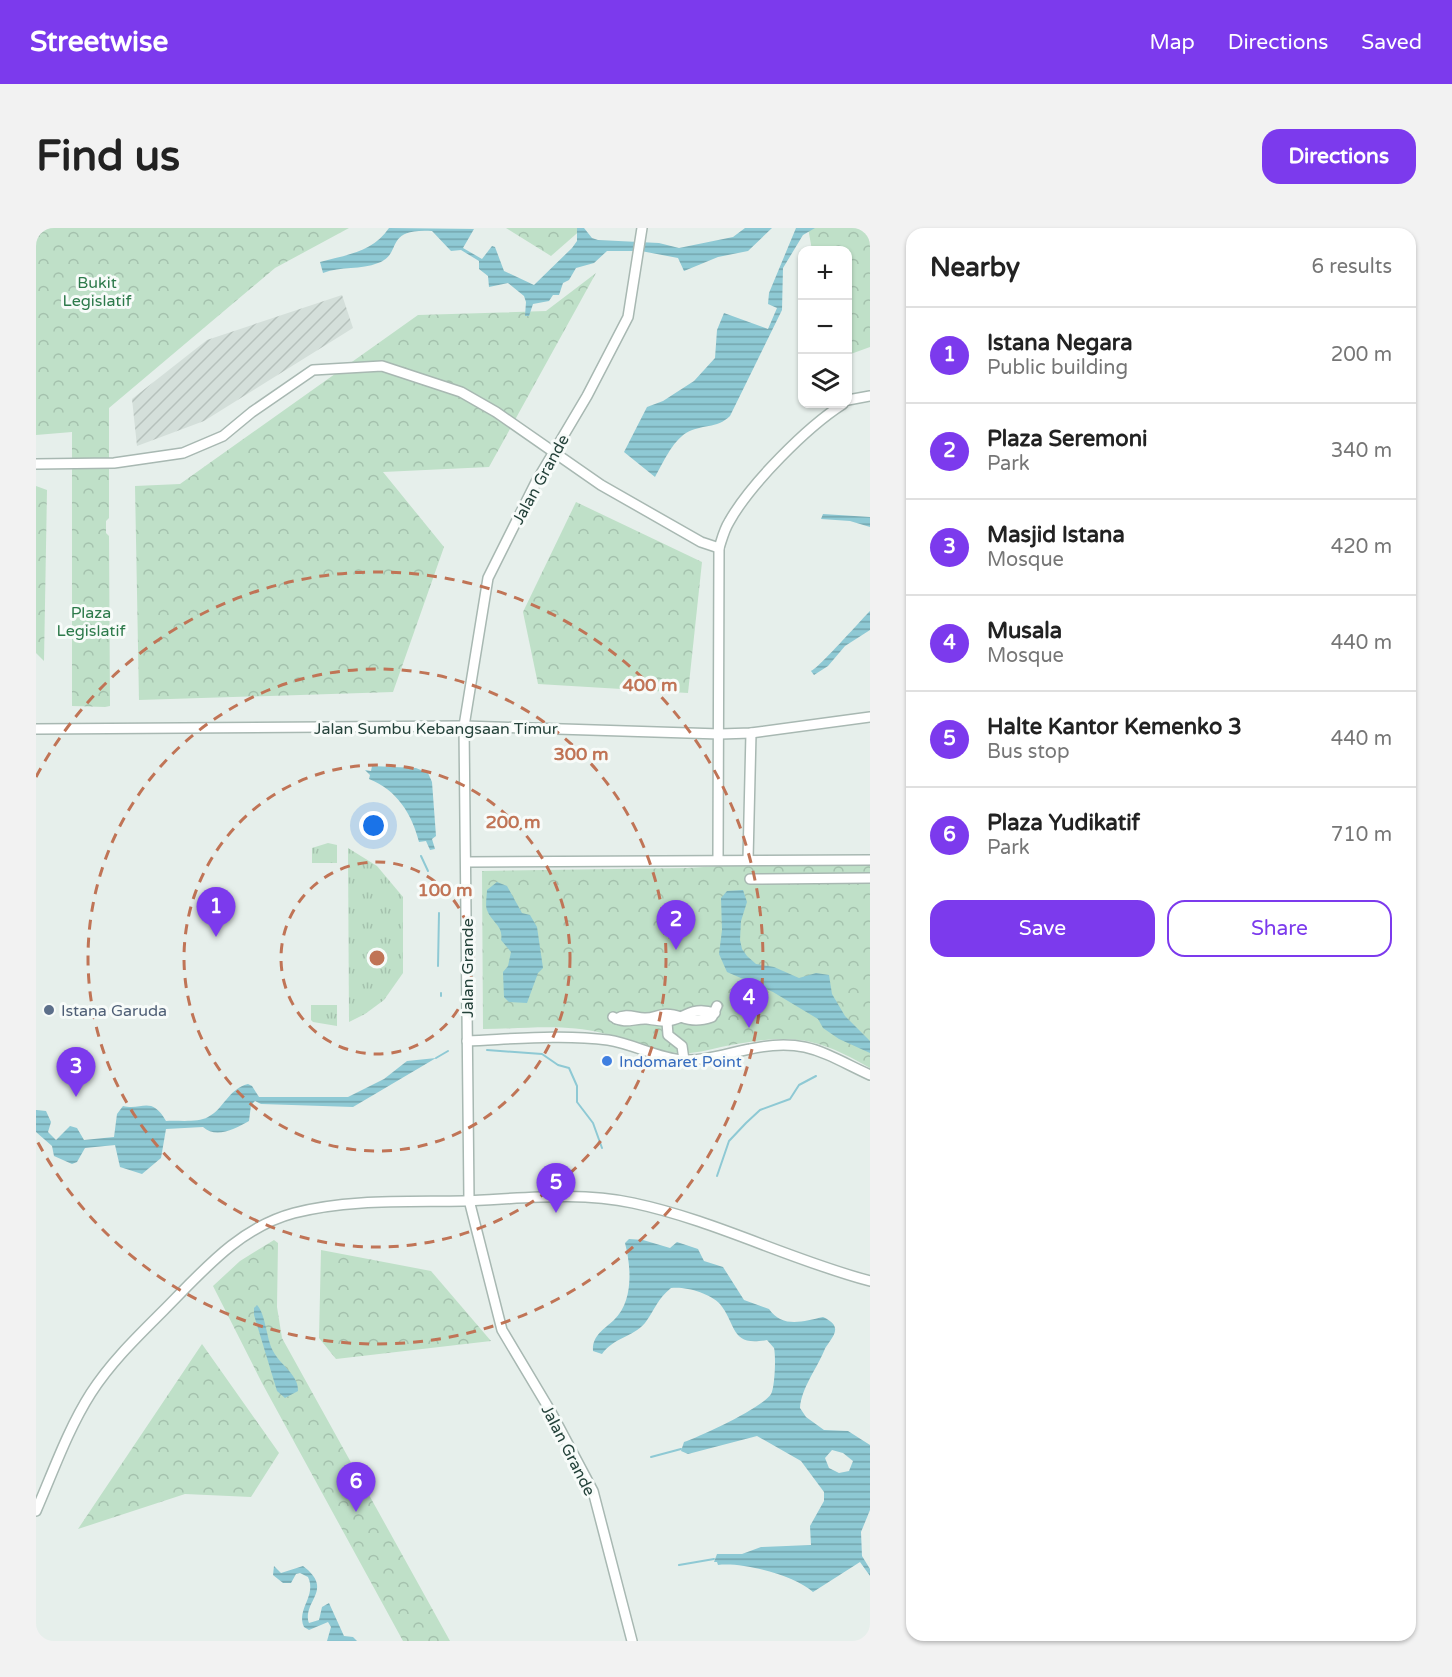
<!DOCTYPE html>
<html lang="en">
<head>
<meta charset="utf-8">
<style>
	body { margin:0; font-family:"Varela Round",sans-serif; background:#f2f2f2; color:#222 }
	.controls { position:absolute; right:18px; top:18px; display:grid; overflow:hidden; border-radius:12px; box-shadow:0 2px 4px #0004 }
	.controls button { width:54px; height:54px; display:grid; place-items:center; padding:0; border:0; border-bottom:2px solid #e0e0e0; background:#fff; color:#222; font:30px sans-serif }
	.you { position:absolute; left:338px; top:598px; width:21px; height:21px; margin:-15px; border:4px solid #fff; border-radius:50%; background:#1a73e8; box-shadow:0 0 0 9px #1a73e833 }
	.badge { display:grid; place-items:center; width:39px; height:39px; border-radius:50%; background:#7c3aed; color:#fff; font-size:20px; font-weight:700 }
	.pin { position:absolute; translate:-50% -50px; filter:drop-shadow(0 2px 3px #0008) }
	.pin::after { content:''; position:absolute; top:32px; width:21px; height:18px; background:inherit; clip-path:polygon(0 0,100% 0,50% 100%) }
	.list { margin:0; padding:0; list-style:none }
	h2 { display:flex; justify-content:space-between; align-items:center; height:78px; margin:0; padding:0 24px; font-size:26px }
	h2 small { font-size:20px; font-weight:400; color:#767676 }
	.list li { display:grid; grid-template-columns:39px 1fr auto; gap:18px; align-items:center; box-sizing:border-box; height:96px; padding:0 24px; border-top:2px solid #e0e0e0 }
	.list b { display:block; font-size:22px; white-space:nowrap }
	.list p { margin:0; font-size:20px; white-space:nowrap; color:#767676 }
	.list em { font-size:20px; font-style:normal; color:#767676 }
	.actions { display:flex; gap:12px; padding:18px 24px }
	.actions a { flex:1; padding:14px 0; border:2px solid #7c3aed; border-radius:18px; text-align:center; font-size:21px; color:#7c3aed }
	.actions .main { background:#7c3aed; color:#fff }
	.icon { flex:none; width:33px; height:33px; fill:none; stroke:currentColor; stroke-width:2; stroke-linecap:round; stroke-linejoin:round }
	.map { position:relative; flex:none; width:834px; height:1413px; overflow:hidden; border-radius:18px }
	header { display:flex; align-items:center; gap:36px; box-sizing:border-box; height:84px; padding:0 30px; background:#7c3aed; color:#fff }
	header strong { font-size:28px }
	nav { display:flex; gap:33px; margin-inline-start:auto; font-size:21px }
	.intro { display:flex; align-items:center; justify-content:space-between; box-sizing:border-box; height:144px; padding:0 36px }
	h1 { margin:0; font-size:42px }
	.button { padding:15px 27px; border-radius:18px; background:#7c3aed; color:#fff; font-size:21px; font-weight:700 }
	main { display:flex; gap:36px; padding:0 36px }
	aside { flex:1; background:#fff; border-radius:18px; box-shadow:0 2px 4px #0004 }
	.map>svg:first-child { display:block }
	.industrial { fill:url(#industrial-furrows) }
	.grass { fill:url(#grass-tufts) }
	.forest { fill:url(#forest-crowns) }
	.water { fill:url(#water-rules); fill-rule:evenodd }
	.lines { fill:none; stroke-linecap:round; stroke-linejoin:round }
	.stream { stroke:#8ec9d4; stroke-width:2 }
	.minor-casing { stroke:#a8b8b2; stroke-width:12 }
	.minor { stroke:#fff; stroke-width:9 }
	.ring { fill:none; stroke:#c07456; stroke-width:3; stroke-dasharray:10 8 }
	.service-dot { fill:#5c6f8a; stroke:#f7fbf9; stroke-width:2 }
	.shop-dot { fill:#3f7fe0; stroke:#f7fbf9; stroke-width:2 }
	.labels { text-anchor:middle; stroke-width:6; stroke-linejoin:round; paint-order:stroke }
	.park-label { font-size:16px; fill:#2d7a4b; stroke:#f7fbf9 }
	.street-label { font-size:16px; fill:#24423a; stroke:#f7fbf9 }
	.service-label { font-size:16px; fill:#4e5e75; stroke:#f7fbf9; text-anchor:start }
	.shop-label { font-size:16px; fill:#366cbe; stroke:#f7fbf9; text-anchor:start }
	.centre { fill:#c07456; stroke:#f7fbf9; stroke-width:3 }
	.ring-label { font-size:18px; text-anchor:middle; font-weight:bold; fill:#c07456; stroke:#f7fbf9; stroke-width:6; stroke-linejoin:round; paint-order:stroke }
</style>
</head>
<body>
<header>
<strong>Streetwise</strong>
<nav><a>Map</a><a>Directions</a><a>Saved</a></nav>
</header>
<div class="intro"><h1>Find us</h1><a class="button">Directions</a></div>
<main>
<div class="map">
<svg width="834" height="1413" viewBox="0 0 834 1413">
	<defs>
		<pattern id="industrial-furrows" width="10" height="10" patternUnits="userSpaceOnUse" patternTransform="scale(1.5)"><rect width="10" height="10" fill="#d4dfda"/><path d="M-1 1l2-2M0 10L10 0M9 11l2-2" fill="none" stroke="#b6c1bc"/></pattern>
		<pattern id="grass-tufts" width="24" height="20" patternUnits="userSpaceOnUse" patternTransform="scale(1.5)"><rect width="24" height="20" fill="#bfe0c8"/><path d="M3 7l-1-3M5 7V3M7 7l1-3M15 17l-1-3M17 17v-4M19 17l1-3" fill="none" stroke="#a4c1ad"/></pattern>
		<pattern id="forest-crowns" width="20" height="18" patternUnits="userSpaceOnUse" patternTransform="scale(1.5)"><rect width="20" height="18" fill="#bfe0c8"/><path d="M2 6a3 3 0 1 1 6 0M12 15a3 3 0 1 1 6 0" fill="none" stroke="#a4c1ad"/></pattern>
		<pattern id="water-rules" width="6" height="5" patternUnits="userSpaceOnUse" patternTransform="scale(1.5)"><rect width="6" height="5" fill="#8ec9d4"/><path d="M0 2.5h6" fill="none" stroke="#74a5ad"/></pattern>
	</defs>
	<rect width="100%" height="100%" fill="#e6efeb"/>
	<path class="industrial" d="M306,67L317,100L168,193L101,218L96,171L171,112Z"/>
	<g class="grass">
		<path d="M292,615L301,617V635H276V620Z"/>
		<path d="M312,620L341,638L367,669V745L348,772L329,786L313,794Z"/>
		<path d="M275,777H301V798L277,794L275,792Z"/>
	</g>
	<g class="forest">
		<path d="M0,0H313L239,40L73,180V290L70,293V305L73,308L74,478L69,479L36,478V204L0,207Z"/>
		<path d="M470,0H547L515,28Z"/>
		<path d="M772,0H834V119L812,127V22H776Z"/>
		<path d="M560,45L453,239L347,244L408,319L357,464L103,472L99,258L144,256L382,87L510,83Z"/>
		<path d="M0,258L11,262L8,433L0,425Z"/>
		<path d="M540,274L666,334L652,465L502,456L487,384Z"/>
		<path d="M717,636H834V840C777,807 754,806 690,818C675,821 656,827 641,825C614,822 591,811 566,805C528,795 485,801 447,801L446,643L651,640Z"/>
		<path d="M238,1012L242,1015L241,1079L246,1110L414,1413H367L226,1155L177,1058L204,1033Z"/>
		<path d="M285,1022L395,1043L455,1113L300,1131L283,1110Z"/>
		<path d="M166,1116L243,1225L215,1269L149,1266L42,1301Z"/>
	</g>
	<g class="water">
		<path d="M353,0L438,1L427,20L446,31L456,18L459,19L468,43L498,57L536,20L541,13V0H548L556,10L562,12L623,15L643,20L697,9L709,0H736L712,23L682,29L648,43L642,30L605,23H571L558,35L540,40L533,52L527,55L523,67H517L513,73L497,76L493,88H489L490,74L488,68L472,55L453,59L452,48L443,41V33L425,22L415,23L396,3C346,0 368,26 342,35C325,42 305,38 287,45L284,34C310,27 337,24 353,0Z"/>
		<path d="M760,0H779L767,7L747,40L746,82L694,188C681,201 665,196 650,205C636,214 627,235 619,249L588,224L611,179L627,173L658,153L679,130L681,102L688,85L732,101L741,80L732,76L733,65Z"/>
		<path d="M787,286L834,289V299L814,293L785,291Z"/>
		<path d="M834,383V402L809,418L792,438L778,447L775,443C783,440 824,393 834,383Z"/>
		<path d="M336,538L380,540L392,545L396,554L400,608L396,611L399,621L394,622L390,613L383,614C376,586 361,562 333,551L334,547L329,542L335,543Z"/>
		<path d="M461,654L471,658L486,685L494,687L501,699L507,740L502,745L491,775L473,774L468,769L467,744L472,738L475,724L465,712C468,698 455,694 451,682C449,677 451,667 451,662Z"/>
		<path d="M707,662L711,674L705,693L704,712L706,721L711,728L720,736L738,739L763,750L780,745L793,747L796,766L809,788L834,813V825L803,811L787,800L782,791L737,764L691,744L683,726L686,702L685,670L691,663Z"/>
		<path d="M400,830L317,879L225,876L219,873L215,877L213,893C199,901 180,911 167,899L130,901L125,930L106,946L84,939L79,917L49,920L41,934L36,936L18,928L16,918L0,904V882L10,883L15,894L12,904L20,912L34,898L41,900L48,912L78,909L81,886L87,878C106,883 115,867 130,893C142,892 161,895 172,889C188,881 192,861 212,856L216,858L223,869H312L348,851L371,833Z"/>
		<path d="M593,1011L607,1012L634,1020L641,1014L662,1021L668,1033L687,1039L708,1072L733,1081C747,1101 768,1093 787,1089C811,1100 793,1111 788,1123C781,1140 765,1161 764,1180L770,1189L788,1202L812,1203L834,1217V1282L825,1304L826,1328L834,1341V1348L824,1334L777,1364C758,1347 707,1334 682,1337L681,1334H678L681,1326H706L725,1319L775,1317L774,1298L788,1273V1264L765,1233L721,1208L652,1226L645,1223L648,1214C665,1208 726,1180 735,1166C739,1160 740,1127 738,1120L731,1112C694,1119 701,1097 684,1076C674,1065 649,1058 635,1060C622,1070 618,1083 609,1095C597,1109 577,1110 566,1126L557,1123C556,1108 567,1102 578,1092C598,1073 595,1038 589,1015ZM796,1222L807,1225L817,1233L813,1243L803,1245L793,1240L789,1230Z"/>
		<path d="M221,1077C230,1087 230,1110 237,1123C244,1137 263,1147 262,1163L249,1170L241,1163L218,1087V1080Z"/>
		<path d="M238,1338L245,1345L267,1338C299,1362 266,1373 273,1395L283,1392L286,1379L293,1375L308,1408L317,1409L321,1413H291L295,1399L292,1394L273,1402L268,1399C260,1381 281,1368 272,1349L264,1345L260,1346L255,1355H247L237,1347Z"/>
	</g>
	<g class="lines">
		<g class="stream">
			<path d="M385,628L392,643"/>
			<path d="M402,738L403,685"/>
			<path d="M405,765V768"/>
			<path d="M451,822L506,826L522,837L533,840L541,858V874L557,895L566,920"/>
			<path d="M400,830L412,823"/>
			<path d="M681,948L693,913L710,895L724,882L754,871L763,857L780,848"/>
			<path d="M615,1229L645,1221"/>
			<path d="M643,1337L678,1331"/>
		</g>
		<g class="minor-casing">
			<g id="minor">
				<path d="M812,172L834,168"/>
				<path d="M0,236L78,235L147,225L187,208L216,184L277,142L346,138L425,164L460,184L565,257L665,314L683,320"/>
				<path d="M0,501L428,498L684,506L715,505L834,489"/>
				<path d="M682,631L683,320C686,311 688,302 693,294C714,256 771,199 807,176"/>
				<path d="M712,632L715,505"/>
				<path d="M430,634L834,632"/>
				<path d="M714,651L834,650"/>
				<path d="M577,789C590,797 598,790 611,791C625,793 631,795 645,789C656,793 664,793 676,789L681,778"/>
				<path d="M580,791C590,785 597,789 608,790C621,791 624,782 645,789C657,782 666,781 679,785"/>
				<path d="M631,794L632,807L646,818L648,832"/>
				<path d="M431,813C478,811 526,806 572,812C598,816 621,830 647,832C670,833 692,825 714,821C768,809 787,825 834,847"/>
				<path d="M0,1283C17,1244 32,1201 55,1165C75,1134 101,1109 127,1083C166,1044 202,1000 258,985C312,971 371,974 427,973C483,971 541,963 597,975C678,992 754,1032 834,1053"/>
				<path d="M596,1413L557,1263L515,1184L466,1102L433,972L428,498L452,350L500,254L551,168L592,89L606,0"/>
			</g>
		</g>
		<use href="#minor" class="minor"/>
	</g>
	<g class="ring">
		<circle cx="341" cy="730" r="96"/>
		<circle cx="341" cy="730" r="193"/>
		<circle cx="341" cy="730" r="289"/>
		<path d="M0 549A386 386 0 1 1 0 911"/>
	</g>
	<circle class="service-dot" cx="13" cy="782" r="6"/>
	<circle class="shop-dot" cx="571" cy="833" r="6"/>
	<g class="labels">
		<g class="park-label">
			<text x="61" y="60">Bukit<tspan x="61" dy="18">Legislatif</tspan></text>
			<text x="55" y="390">Plaza<tspan x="55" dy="18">Legislatif</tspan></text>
		</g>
		<g class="street-label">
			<text transform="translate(504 251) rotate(-61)" y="6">Jalan Grande</text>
			<text x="400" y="506">Jalan Sumbu Kebangsaan Timur</text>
			<text transform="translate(431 740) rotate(-90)" y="6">Jalan Grande</text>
			<text transform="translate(533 1222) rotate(63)" y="6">Jalan Grande</text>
		</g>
		<g class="service-label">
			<text x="25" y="788">Istana Garuda</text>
		</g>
		<g class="shop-label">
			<text x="583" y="839">Indomaret Point</text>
		</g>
	</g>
	<circle cx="341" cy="730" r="9" class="centre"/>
	<g class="ring-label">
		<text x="614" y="463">400 m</text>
		<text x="545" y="532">300 m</text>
		<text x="477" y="600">200 m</text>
		<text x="409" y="668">100 m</text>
	</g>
</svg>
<div class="controls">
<button>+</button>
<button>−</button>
<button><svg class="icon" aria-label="layers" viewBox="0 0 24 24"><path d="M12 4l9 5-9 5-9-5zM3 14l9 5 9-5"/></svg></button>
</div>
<div class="you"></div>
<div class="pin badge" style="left:180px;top:709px">1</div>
<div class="pin badge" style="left:640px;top:722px">2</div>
<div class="pin badge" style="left:40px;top:869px">3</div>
<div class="pin badge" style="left:713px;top:800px">4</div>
<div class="pin badge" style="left:520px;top:985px">5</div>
<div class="pin badge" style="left:320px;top:1284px">6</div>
</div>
<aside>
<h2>Nearby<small>6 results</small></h2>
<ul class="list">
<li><span class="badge">1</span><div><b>Istana Negara</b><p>Public building</p></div><em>200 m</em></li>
<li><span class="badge">2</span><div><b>Plaza Seremoni</b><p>Park</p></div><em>340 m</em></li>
<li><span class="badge">3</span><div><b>Masjid Istana</b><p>Mosque</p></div><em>420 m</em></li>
<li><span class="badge">4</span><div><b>Musala</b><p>Mosque</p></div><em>440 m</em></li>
<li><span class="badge">5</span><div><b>Halte Kantor Kemenko 3</b><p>Bus stop</p></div><em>440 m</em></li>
<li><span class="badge">6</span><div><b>Plaza Yudikatif</b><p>Park</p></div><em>710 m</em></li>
</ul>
<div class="actions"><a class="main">Save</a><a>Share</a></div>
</aside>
</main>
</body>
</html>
